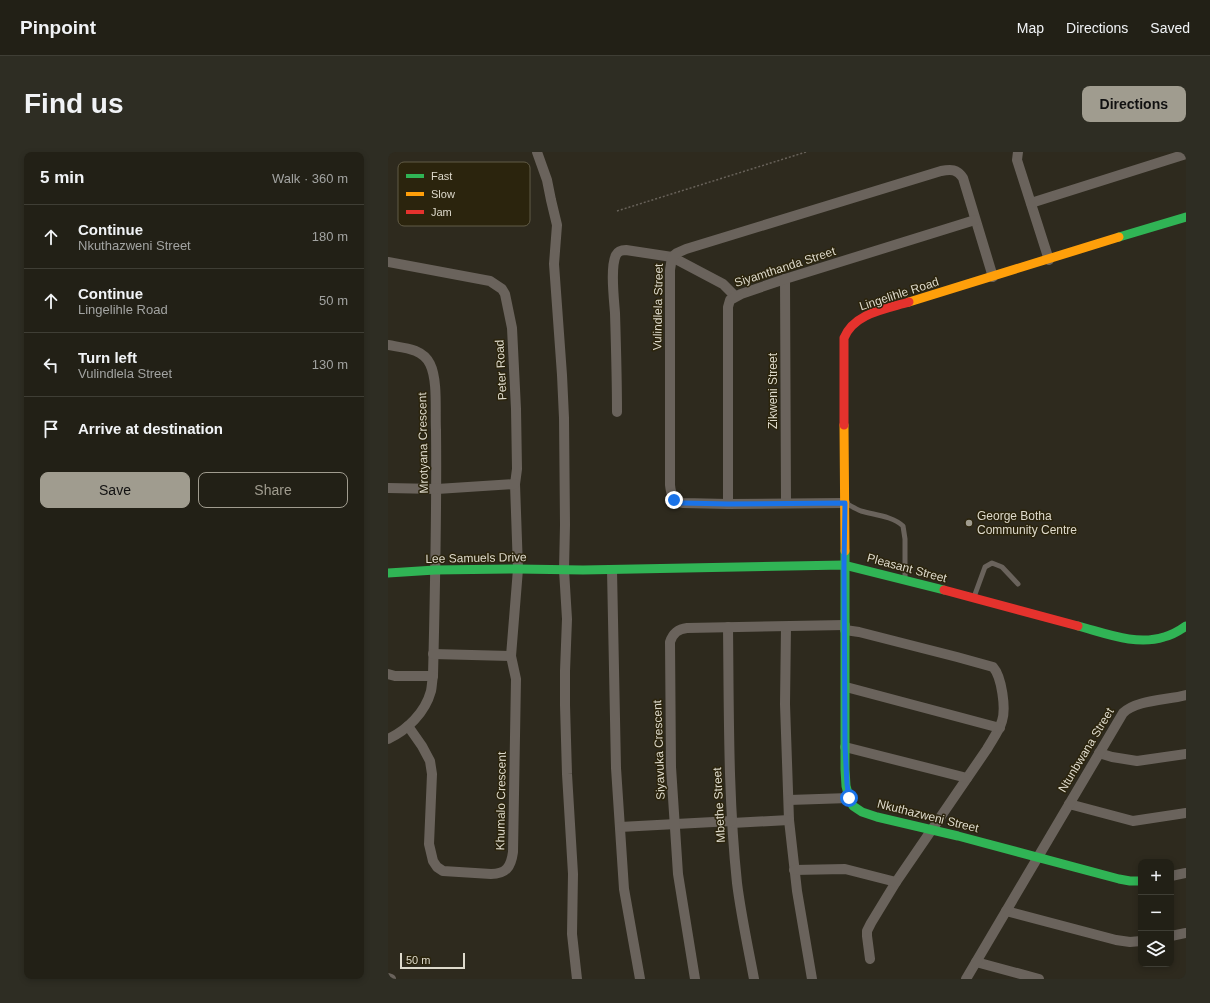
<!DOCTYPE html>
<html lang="en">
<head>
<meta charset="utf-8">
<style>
	body { margin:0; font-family:Helvetica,sans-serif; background:#2e2d23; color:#f1f3f6 }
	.controls { position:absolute; right:12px; bottom:12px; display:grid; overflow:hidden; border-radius:8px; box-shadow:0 2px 6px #0003 }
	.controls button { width:36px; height:36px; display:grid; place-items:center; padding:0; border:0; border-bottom:1px solid #3f3e35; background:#222016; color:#f1f3f6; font:20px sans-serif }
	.scale { position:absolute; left:12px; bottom:10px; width:65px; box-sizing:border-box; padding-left:4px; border:2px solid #dedacc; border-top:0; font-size:11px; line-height:14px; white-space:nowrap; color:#dedacc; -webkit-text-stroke:3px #2b240d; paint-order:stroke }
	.stop { position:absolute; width:12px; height:12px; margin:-9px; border:3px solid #1a73e8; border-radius:50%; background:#fff }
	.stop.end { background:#1a73e8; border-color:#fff; box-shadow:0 1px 4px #0008 }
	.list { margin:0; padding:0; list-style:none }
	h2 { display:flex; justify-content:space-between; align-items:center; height:52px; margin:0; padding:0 16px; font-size:17px }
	h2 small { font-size:13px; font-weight:400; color:#a2a3a1 }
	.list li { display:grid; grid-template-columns:26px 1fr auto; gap:12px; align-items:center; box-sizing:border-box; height:64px; padding:0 16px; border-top:1px solid #3f3e35 }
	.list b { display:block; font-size:15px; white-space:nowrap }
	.list p { margin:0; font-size:13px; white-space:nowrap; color:#a2a3a1 }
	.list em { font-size:13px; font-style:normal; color:#a2a3a1 }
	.actions { display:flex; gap:8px; padding:12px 16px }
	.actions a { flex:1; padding:9px 0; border:1px solid #a09c8f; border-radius:8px; text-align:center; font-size:14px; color:#a09c8f }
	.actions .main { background:#a09c8f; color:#111 }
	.icon { flex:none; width:22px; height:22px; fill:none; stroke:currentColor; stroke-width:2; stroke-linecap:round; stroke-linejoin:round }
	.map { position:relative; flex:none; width:798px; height:827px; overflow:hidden; border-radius:8px }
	header { display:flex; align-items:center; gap:24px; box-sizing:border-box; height:56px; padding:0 20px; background:#222016; border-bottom:1px solid #3f3e35 }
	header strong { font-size:19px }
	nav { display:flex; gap:22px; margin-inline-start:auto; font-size:14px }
	.intro { display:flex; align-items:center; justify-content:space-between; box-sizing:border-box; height:96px; padding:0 24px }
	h1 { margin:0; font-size:28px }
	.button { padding:10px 18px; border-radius:8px; background:#a09c8f; color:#111; font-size:14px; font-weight:700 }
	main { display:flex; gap:24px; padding:0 24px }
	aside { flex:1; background:#222016; border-radius:8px; box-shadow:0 2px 6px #0003 }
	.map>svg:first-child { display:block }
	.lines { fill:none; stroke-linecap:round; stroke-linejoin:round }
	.path { stroke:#68625a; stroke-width:1.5; stroke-dasharray:2 2; stroke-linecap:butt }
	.lane { stroke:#6a635c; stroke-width:5 }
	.street { stroke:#6a635c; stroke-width:10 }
	.fast { stroke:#30b455; stroke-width:9 }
	.slow { stroke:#ff9f0a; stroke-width:9 }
	.jam { stroke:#e5322d; stroke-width:9 }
	.route { stroke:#1a73e8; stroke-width:5 }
	.poi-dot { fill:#a09c8f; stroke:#2b240d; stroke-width:1.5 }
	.labels { text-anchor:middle; stroke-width:3; stroke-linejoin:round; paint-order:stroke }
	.street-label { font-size:12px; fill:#dedacc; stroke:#2b240d }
	.poi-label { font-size:12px; fill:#dedacc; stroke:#2b240d; text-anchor:start }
	.key { fill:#2b240d; stroke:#615b46; stroke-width:1 }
	.key-label { font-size:11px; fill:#dedacc }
</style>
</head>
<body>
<header>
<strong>Pinpoint</strong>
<nav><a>Map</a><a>Directions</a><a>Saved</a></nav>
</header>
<div class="intro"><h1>Find us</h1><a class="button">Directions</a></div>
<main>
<aside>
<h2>5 min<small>Walk · 360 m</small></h2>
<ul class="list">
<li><svg class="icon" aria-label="ahead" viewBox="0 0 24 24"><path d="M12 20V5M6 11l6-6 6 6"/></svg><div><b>Continue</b><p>Nkuthazweni Street</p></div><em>180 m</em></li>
<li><svg class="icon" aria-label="ahead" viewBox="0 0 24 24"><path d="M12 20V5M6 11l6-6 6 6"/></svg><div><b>Continue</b><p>Lingelihle Road</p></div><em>50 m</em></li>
<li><svg class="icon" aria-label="left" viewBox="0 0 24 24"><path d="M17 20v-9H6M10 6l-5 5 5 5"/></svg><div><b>Turn left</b><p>Vulindlela Street</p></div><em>130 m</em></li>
<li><svg class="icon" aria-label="arrive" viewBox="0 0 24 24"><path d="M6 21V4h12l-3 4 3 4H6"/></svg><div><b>Arrive at destination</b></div></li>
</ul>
<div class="actions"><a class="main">Save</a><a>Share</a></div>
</aside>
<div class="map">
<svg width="798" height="827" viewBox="0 0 798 827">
	<rect width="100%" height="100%" fill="#2e2a1e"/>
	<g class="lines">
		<path class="path" d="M229,59L418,0"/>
		<g class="lane">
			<path d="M459,352C463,354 468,357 473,359C487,363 504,364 515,374L517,387V427"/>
			<path d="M586,445L597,415L604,411L614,415L630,432"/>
		</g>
		<g class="street">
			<path d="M149,0L159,28L163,48L169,73L166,112L174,223L176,266L177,373L176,418L179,467L177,519V553L179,622L185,722L184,782L189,827"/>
			<path d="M630,0L629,8L661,108"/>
			<path d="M643,51L798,2"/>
			<path d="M0,110L102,129L114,137L117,142L124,176L128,257L129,317L127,332L130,417L123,504L128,527L125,700C123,715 118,722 103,722L55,719L49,715L45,709L41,692L44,622L42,609L34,594L20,574"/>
			<path d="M397,127L398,351"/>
			<path d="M0,193C15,196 34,196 42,212C50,228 47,260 48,278C49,360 47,442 45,524C44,529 44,534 43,539C37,561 19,578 0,587"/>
			<path d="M229,260C229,227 228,194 227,161C226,147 222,115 228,103C230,99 234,98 238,98L284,105L335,132L347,144"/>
			<path d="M0,336L49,337L127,332"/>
			<path d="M457,351L340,352L295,351C285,350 283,342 282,333V118L284,105L289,101L298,97L553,19C563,17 569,17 575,26L605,125"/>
			<path d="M340,352V155L342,148L353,142L397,127L587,68"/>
			<path d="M224,418L228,616L236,737L252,827"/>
			<path d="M340,475C341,560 340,646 349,731C353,763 360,795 366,827"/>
			<path d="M398,475L397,552L401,668L409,739L424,827"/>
			<path d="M457,478L471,480L569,505L605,515C614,525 618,557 614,569C611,579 604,588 599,597L508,730L483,771L479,779V784L482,807"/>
			<path d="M45,502L123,504"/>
			<path d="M0,522L7,524H45"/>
			<path d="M458,535L612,576"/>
			<path d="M457,595L579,626"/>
			<path d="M711,601L724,605L749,609L798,602"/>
			<path d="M401,648L461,646"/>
			<path d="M681,652L745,669L798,661"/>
			<path d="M344,671L401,668"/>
			<path d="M232,675L344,669"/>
			<path d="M406,718L457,717L508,730"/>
			<path d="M783,724L798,721"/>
			<path d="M618,759L728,788L742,790L753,789"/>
			<path d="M783,784L798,781"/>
			<path d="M588,810L651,827"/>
			<path d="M0,826L3,827"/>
			<path d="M307,827L290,722L283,615L282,490C285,481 290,477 299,476L457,473"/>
			<path d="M578,827L735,561C747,548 780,548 798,543"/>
		</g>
		<g class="fast">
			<path d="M731,85L798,65"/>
			<path d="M457,399V617L458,634L462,649L465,654L474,660L489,665L570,684L731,727L742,729H753"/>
			<path d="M0,421L47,418L130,417L195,418L456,413L556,438"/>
			<path d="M690,474C717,481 748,494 776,485C784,483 791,479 798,474"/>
		</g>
		<g class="slow">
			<path d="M521,150L731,85"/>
			<path d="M456,273L457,399"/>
		</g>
		<g class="jam">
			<path d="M456,273V186C466,161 498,157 521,150"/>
			<path d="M556,438L690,474"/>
		</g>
	</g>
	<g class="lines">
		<path class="route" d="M286,348L290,351H295L340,352L457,351L456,413L457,595L459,632L461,646"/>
	</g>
	<circle class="poi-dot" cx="581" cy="371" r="4"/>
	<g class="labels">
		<g class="street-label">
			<text transform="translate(397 115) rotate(-18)" y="4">Siyamthanda Street</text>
			<text transform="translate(511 142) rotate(-18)" y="4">Lingelihle Road</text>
			<text transform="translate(270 155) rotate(-89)" y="4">Vulindlela Street</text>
			<text transform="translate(113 218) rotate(-93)" y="4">Peter Road</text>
			<text transform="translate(385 239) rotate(-90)" y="4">Zikweni Street</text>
			<text transform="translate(35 291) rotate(-91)" y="4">Mrotyana Crescent</text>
			<text transform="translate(88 406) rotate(-1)" y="4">Lee Samuels Drive</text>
			<text transform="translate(519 416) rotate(15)" y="4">Pleasant Street</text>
			<text transform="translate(271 598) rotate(-92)" y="4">Siyavuka Crescent</text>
			<text transform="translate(698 598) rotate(-59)" y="4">Ntunbwana Street</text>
			<text transform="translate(113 649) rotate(-89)" y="4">Khumalo Crescent</text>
			<text transform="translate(331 653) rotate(-93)" y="4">Mbethe Street</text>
			<text transform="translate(540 664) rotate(14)" y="4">Nkuthazweni Street</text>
		</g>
		<g class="poi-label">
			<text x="589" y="368">George Botha<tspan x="589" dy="14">Community Centre</tspan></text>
		</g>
	</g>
	<rect x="10" y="10" width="132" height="64" rx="6" class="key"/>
	<rect x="18" y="22" width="18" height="4" fill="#30b455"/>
	<rect x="18" y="40" width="18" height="4" fill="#ff9f0a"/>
	<rect x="18" y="58" width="18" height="4" fill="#e5322d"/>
	<g class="key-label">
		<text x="43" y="28">Fast</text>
		<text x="43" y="46">Slow</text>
		<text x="43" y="64">Jam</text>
	</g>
</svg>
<div class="controls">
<button>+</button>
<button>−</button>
<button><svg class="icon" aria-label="layers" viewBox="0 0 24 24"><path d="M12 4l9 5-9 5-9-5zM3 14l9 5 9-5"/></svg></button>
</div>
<div class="scale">50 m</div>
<div class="stop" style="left:461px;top:646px"></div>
<div class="stop end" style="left:286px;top:348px"></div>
</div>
</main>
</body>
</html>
